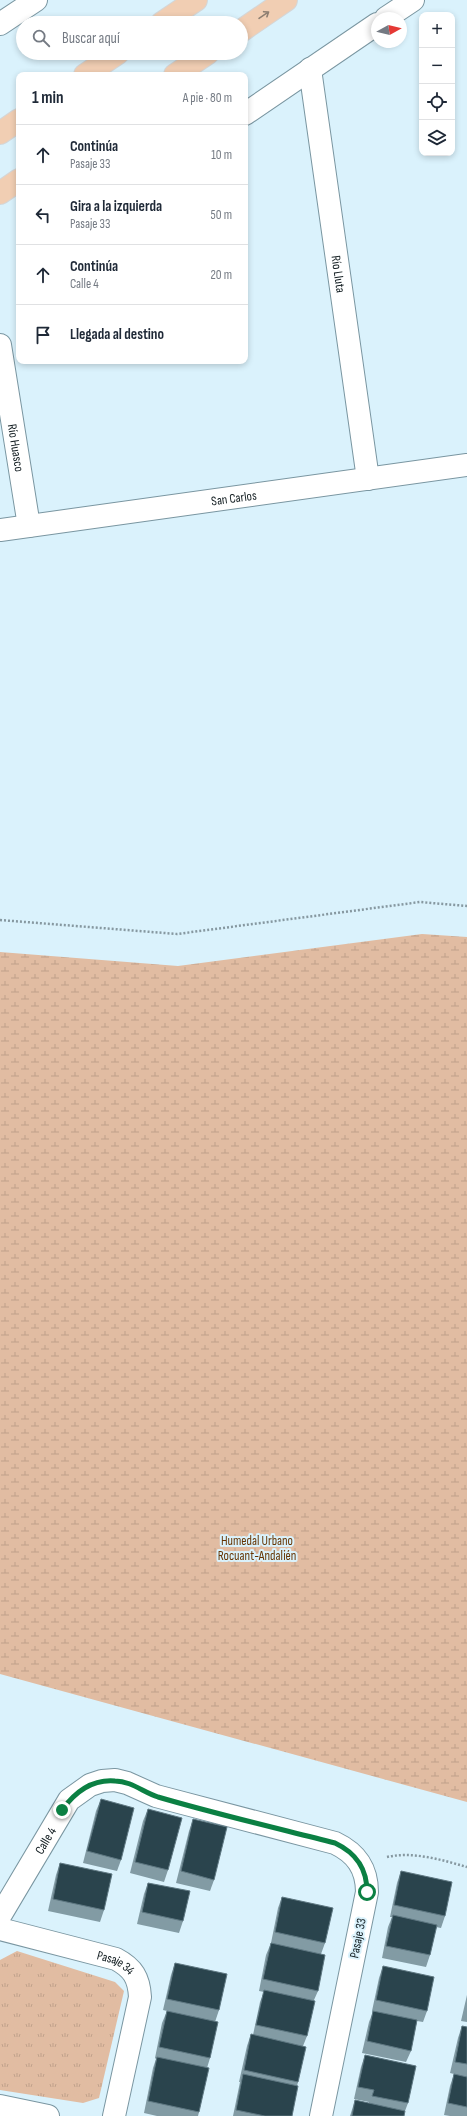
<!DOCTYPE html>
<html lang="es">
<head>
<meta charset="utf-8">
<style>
	body { margin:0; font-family:"Sofia Sans Condensed",sans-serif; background:#f6f6f7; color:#1f2937 }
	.controls { position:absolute; right:12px; top:12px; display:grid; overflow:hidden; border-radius:8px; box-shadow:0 2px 6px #0003 }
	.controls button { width:36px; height:36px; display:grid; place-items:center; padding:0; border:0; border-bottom:1px solid #e0e1e3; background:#fff; color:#1f2937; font:20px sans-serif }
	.compass { position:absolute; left:371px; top:12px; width:36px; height:36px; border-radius:50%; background:#fff; box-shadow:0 2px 6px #0003; rotate:82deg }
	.stop { position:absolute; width:12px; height:12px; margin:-9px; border:3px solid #0b8043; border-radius:50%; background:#fff }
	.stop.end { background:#0b8043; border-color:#fff; box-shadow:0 1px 4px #0008 }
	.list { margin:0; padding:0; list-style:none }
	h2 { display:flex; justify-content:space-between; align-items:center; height:52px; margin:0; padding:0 16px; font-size:17px }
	h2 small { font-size:13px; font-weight:400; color:#747a83 }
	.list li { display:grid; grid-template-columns:26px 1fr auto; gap:12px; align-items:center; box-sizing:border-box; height:60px; padding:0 16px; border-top:1px solid #e0e1e3 }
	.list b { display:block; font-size:15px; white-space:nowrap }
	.list p { margin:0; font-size:13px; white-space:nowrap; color:#747a83 }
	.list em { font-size:13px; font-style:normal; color:#747a83 }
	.icon { flex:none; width:22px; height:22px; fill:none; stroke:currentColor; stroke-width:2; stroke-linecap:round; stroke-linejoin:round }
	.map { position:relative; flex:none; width:467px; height:2116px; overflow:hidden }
	.search { position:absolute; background:#fff; box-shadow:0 2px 6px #0003; left:16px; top:16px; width:232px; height:44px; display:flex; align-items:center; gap:10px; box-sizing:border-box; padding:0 14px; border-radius:22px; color:#747a83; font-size:15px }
	.panel { position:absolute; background:#fff; box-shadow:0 2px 6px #0003; left:16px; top:72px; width:232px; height:292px; border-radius:8px }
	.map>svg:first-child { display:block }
	.grass { fill:url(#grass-tufts) }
	.wetland { fill:url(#wetland-marsh) }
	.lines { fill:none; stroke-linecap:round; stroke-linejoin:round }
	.street-casing { stroke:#7a96a1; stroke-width:24 }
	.primary-casing { stroke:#d4d6d7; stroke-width:24 }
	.path { stroke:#8698a0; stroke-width:2.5; stroke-dasharray:2 2; stroke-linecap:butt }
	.street { stroke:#fff; stroke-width:22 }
	.primary { stroke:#f1ceb3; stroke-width:22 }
	.wall { fill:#829ba4 }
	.building { fill:#2a444d; stroke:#5f7882 }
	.oneway { stroke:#8d7e71 }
	.route { stroke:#0b8043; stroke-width:5 }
	.labels { text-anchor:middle; stroke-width:4; stroke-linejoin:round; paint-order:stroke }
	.street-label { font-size:13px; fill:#121d21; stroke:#daf2fc }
	.park-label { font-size:13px; fill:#653402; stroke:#daf2fc }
</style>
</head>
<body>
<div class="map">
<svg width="467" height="2116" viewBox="0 0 467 2116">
	<defs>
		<pattern id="grass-tufts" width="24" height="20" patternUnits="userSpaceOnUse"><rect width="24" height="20" fill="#e1bca2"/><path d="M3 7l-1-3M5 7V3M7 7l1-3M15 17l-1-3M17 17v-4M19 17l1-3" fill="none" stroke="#c0a18b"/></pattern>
		<pattern id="wetland-marsh" width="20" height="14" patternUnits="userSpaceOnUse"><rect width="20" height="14" fill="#e1bca2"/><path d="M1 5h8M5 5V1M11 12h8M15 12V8" fill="none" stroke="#c0a18b"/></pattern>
	</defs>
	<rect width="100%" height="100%" fill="#daf2fc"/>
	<path class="grass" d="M17,1951L115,1982L124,1991L99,2098L83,2103L0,2090V1960Z"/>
	<path class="wetland" d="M422,934L467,937V1802L0,1674V952L178,966Z"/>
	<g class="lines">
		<g class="street-casing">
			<g id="street">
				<path d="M386,18L413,0"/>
				<path d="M0,24L36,0"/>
				<path id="s1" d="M310,69L368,479"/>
				<path d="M245,114L377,24"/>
				<path id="s2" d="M0,345L29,526"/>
				<path id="s3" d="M0,530L467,465"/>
				<path id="s4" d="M0,1916L69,1800L90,1785L102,1781L115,1780L127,1783L156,1796L335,1843C356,1853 367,1868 367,1892L321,2116"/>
				<path id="s5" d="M0,1929L116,1959C133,1968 139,1978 140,1997L114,2116"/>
				<path d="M0,2106L48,2116"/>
			</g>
		</g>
		<g class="primary-casing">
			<g id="primary">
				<path d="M162,23L196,0"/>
				<path d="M241,31L286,0"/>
				<path d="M85,75L118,53"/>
				<path d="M175,75L208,53"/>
				<path d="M0,133L19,120"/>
				<path d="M0,193L19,180"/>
			</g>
		</g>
		<g class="path">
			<path d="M0,920L177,934L420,902L467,906"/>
			<path d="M387,1857C413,1851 442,1860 467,1867"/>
		</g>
		<use href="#street" class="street"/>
		<use href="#primary" class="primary"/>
	</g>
	<g class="wall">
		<path d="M101,1799L121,1860L117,1871L83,1863L96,1811Z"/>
		<path d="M148,1809L168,1870L164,1882L130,1873L143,1821Z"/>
		<path d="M193,1819L214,1880L210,1891L176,1883L189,1831Z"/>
		<path d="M60,1863L104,1910L100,1922L48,1911L56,1875Z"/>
		<path d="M401,1871L445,1916L441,1928L436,1927L430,1955L426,1967L382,1958L388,1927L392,1917H390L397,1883Z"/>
		<path d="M148,1883L183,1921L179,1933L137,1924L144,1894Z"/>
		<path d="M282,1897L325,1943L321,1954L318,1991L314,2000L307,2036L303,2046L298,2082L297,2086L292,2116H233L240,2082H239L247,2046L251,2034L253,2035L260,2002L264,1992L259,1991L266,1955L271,1943L278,1908Z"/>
		<path d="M175,1963L219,2010L215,2022L210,2058L207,2068L199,2112L198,2116H157L144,2113L153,2068L156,2059L155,2058L162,2023L167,2011L163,2010L171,1975Z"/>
		<path d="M383,1966L427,2011L423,2022L417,2021L411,2051L406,2062L362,2053L369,2022L373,2012L372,2011L379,1978Z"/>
		<path d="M467,1995V2022L461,2021Z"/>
		<path d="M462,2026L467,2027V2116H450L444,2115L450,2086L454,2074L450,2073L458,2038Z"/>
		<path d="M365,2055L408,2103L405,2111L404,2116H350L355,2100L369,2103V2102L354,2099L361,2067Z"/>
	</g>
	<g class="building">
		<path d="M101,1799L134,1808L121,1860L87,1851Z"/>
		<path d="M148,1809L182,1818L168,1870L135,1862Z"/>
		<path d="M193,1819L227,1827L214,1880L181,1871Z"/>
		<path d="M60,1863L112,1874L104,1910L53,1899Z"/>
		<path d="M401,1871L452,1882L445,1916L394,1905Z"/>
		<path d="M148,1883L190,1891L183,1921L142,1912Z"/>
		<path d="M282,1897L333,1908L325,1943L275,1932Z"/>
		<path d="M393,1915L437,1925L430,1955L386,1946Z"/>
		<path d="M271,1943L325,1955L318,1991L263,1979Z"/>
		<path d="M175,1963L227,1974L219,2010L167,1999Z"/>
		<path d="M383,1966L434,1977L427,2011L376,2000Z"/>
		<path d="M264,1990L315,2001L307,2036L256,2025Z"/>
		<path d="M167,2011L218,2022L210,2058L159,2047Z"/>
		<path d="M373,2011L417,2020L411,2051L367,2041Z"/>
		<path d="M462,2026L467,2027V2064L455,2062Z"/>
		<path d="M251,2034L306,2047L298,2082L244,2070Z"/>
		<path d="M365,2055L416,2066L408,2103L372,2096L374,2090L358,2087Z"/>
		<path d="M157,2057L209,2068L199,2112L148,2101Z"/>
		<path d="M243,2074L298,2086L292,2116H265L236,2110Z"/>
		<path d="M454,2074L467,2077V2107L448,2103Z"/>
		<path d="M355,2100L405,2111L404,2116H352Z"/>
	</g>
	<defs><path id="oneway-shaft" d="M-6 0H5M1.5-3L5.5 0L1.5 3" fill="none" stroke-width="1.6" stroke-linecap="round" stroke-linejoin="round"/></defs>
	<use class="oneway" href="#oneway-shaft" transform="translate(264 15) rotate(-34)"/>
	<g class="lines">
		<path class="route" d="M62,1810C75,1792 92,1779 115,1781C131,1781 143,1792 158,1797C216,1814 276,1828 335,1843C356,1853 367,1868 367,1892"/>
	</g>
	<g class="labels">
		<g class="street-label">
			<text dy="5" stroke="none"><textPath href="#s1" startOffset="207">Río Lluta</textPath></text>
			<text dy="5" stroke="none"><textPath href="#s2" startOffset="104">Río Huasco</textPath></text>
			<text dy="5" stroke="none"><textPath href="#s3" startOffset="236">San Carlos</textPath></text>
			<text dy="5" stroke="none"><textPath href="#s4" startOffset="88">Calle 4</textPath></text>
			<text transform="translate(357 1938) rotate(-79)" y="5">Pasaje 33</text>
			<text dy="5" stroke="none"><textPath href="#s5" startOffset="121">Pasaje 34</textPath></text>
		</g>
		<g class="park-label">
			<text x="257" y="1545">Humedal Urbano<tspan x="257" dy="15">Rocuant-Andalién</tspan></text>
		</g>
	</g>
</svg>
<div class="controls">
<button>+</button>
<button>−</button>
<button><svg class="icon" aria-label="locate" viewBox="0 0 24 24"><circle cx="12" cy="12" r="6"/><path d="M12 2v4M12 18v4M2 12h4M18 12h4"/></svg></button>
<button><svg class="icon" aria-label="layers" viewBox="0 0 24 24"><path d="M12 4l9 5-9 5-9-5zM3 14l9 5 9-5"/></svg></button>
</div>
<svg class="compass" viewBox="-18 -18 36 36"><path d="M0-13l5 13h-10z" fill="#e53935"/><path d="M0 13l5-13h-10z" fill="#747a83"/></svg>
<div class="stop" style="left:367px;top:1892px"></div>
<div class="stop end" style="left:62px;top:1810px"></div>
<div class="search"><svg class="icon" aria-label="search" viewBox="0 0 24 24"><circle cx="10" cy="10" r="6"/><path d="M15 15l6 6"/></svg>Buscar aquí</div>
<section class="panel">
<h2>1 min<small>A pie · 80 m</small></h2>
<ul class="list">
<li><svg class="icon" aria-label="ahead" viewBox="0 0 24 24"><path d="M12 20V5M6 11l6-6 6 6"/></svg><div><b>Continúa</b><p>Pasaje 33</p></div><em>10 m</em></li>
<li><svg class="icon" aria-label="left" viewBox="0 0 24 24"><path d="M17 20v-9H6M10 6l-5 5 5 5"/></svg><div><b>Gira a la izquierda</b><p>Pasaje 33</p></div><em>50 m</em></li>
<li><svg class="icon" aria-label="ahead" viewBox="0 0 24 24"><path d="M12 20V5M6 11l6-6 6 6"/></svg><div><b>Continúa</b><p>Calle 4</p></div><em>20 m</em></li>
<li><svg class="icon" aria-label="arrive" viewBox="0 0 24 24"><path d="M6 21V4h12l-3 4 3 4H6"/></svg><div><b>Llegada al destino</b></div></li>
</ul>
</section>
</div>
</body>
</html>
